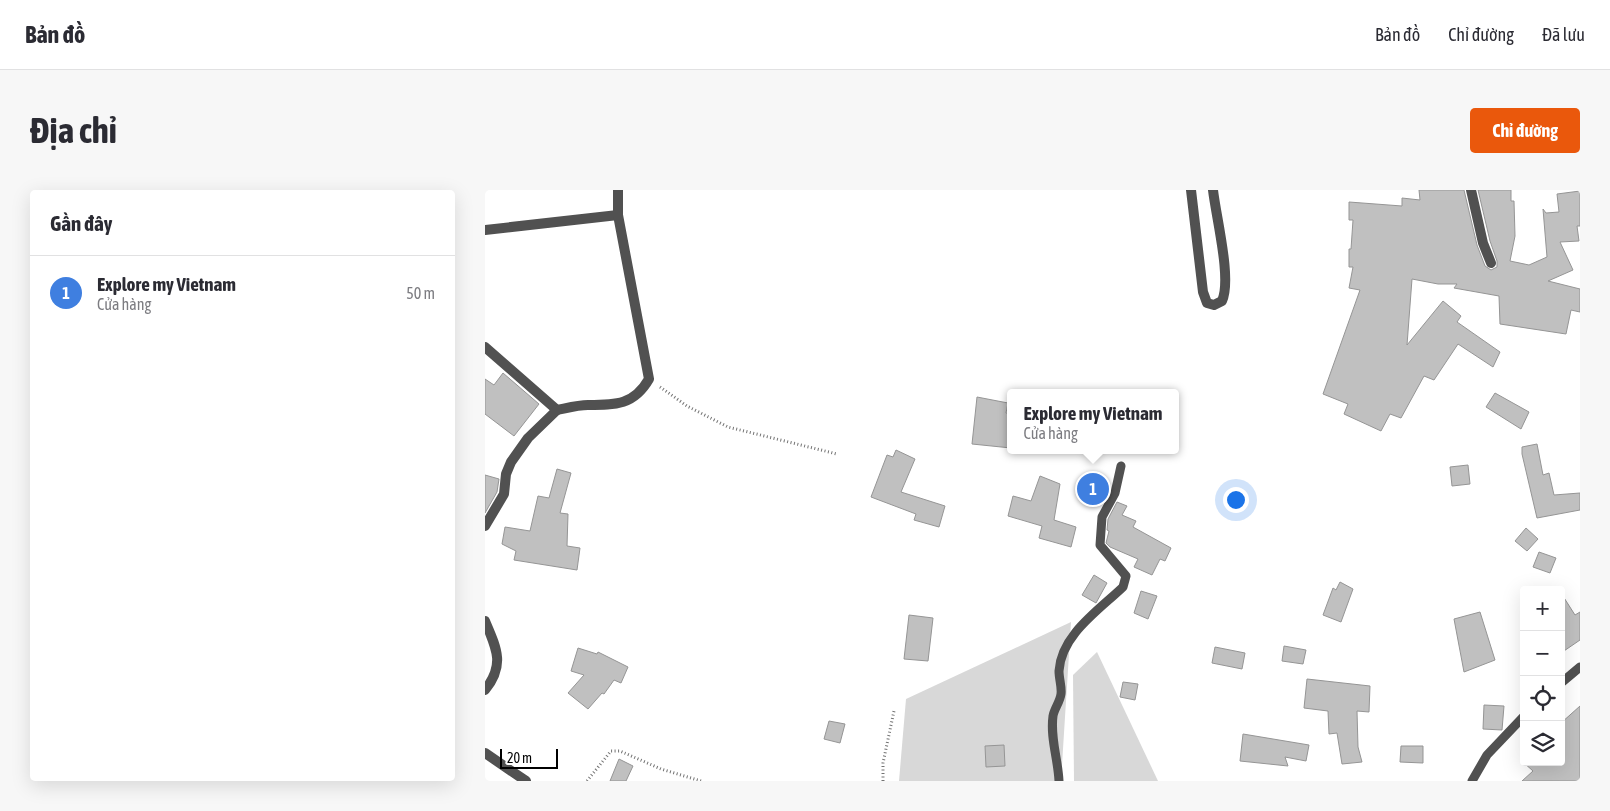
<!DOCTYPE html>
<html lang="vi">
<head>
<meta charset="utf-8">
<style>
	body { margin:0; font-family:"Asap Condensed",sans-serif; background:#f7f7f7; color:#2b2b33 }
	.controls { position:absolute; right:15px; bottom:15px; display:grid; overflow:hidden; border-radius:5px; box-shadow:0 5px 20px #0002 }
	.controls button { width:45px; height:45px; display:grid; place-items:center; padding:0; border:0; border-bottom:1px solid #e1e1e2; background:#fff; color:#2b2b33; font:25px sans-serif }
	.scale { position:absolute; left:15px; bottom:12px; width:58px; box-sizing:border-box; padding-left:5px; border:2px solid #000; border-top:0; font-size:14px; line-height:18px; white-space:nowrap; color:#000; -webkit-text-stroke:4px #fff; paint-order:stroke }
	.you { position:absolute; left:750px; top:309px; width:18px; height:18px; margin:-12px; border:4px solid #fff; border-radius:50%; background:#1a73e8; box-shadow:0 0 0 8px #1a73e833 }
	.badge { display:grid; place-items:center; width:32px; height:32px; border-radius:50%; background:#ea580c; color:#fff; font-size:16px; font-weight:700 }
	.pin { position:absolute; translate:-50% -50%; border:2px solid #fff; box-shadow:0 1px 5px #0006 }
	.popup { position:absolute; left:522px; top:199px; width:172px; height:65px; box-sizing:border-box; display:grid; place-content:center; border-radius:5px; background:#fff; filter:drop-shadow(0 1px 4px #0005); font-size:16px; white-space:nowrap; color:#7c7c81 }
	.popup b { font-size:19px; color:#2b2b33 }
	.popup::after { content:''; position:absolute; left:50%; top:100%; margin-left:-10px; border:10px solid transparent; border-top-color:#fff }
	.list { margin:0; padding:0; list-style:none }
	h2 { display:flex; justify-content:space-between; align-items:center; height:65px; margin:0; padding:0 20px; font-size:21px }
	h2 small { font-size:16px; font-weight:400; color:#7c7c81 }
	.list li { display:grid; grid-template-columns:32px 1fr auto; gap:15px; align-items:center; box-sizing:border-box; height:75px; padding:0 20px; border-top:1px solid #e1e1e2 }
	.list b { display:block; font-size:19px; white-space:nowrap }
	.list p { margin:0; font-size:16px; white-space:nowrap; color:#7c7c81 }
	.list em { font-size:16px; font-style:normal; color:#7c7c81 }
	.icon { flex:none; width:28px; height:28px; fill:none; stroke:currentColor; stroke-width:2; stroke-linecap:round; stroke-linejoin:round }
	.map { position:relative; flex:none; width:1095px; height:591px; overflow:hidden; border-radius:5px }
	header { display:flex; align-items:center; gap:30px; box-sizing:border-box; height:70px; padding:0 25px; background:#fff; border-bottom:1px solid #e1e1e2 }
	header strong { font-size:24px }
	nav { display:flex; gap:28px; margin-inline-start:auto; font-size:18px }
	.intro { display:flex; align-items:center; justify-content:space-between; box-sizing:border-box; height:120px; padding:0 30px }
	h1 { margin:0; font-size:35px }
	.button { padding:12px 22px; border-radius:5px; background:#ea580c; color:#fff; font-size:18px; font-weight:700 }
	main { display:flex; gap:30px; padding:0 30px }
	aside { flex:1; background:#fff; border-radius:5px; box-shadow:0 5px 20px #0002 }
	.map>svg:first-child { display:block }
	.green { fill:#d8d8d8 }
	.building { fill:#c0c0c0; stroke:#959595 }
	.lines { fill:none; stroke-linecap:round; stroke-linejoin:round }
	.path { stroke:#737373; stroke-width:3; stroke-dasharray:1 2.5; stroke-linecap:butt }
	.service { stroke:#515151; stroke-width:9 }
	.minor { stroke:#515151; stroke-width:10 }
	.tertiary { stroke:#515151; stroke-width:10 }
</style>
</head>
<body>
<header>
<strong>Bản đồ</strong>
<nav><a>Bản đồ</a><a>Chỉ đường</a><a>Đã lưu</a></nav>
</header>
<div class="intro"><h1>Địa chỉ</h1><a class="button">Chỉ đường</a></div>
<main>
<aside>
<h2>Gần đây<small></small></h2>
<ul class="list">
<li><span class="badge" style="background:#3f7fe0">1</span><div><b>Explore my Vietnam</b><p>Cửa hàng</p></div><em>50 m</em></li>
</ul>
</aside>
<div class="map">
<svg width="1095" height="591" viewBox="0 0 1095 591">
	<rect width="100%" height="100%" fill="#fff"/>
	<g class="green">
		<path d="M586,432L576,591H414L421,509Z"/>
		<path d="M612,462L673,591H589L588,485Z"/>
	</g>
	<g class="building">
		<path d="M934,0H979L992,55L1000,76L1006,80L1012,77V71L1005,51L993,0H1026V11H1029L1030,46L1025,71L1044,75L1062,67L1058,19L1061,23L1074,22L1072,4L1095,1V36H1092L1094,51L1075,52L1088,80L1063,91L1095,99V122L1086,120L1081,144L1015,134L1014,106L969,98L972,94H953L927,89L922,155L958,111L976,126L972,132L1015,162L1008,177L973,154L949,190L939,186L916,228L905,224L896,241L859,224L863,214L838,204L875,100L864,98L868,77H864V59H866L868,30H864V12L917,16V8L935,10Z"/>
		<path d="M18,183L54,214L29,246L0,224V189L9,195Z"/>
		<path d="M1010,203L1044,222L1036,239L1001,217Z"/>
		<path d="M492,207L523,213L521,223L526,224V258L487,254Z"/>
		<path d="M1052,254L1058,285L1064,283L1069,305L1095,303V320L1052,328L1037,264V257Z"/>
		<path d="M411,260L430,269L416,302L460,316L454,337L429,330L431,324L386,307L402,265L408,267Z"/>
		<path d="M983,275L985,294L967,296L965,277Z"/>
		<path d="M72,279L86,283L75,323L83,324L82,356L95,358L92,380L29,370L31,361L17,354L20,337L45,341L53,306L64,308Z"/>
		<path d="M0,285L14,289L12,302L0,323Z"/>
		<path d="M555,286L575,294L569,330L591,337L586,357L554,348L557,336L523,326L528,306L546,311Z"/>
		<path d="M632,312L642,316L637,325L651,331L648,337L686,358L680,371L675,369L667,385L649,377L653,369L625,357L621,353L624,341L622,340L623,329Z"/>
		<path d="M1041,338L1053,349L1042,361L1030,351Z"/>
		<path d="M1054,362L1071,368L1065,383L1048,377Z"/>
		<path d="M609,385L622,393L611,413L597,405Z"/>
		<path d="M855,392L868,399L856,432L838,425L848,398L851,400Z"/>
		<path d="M656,401L672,406L663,429L649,423Z"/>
		<path d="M1076,403L1090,425L1095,422V450L1076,463Z"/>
		<path d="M995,422L1010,470L979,482L969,429Z"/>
		<path d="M424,425L448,428L443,471L419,469Z"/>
		<path d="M799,456L821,460L818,474L797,471Z"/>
		<path d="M730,457L760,463L757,479L727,473Z"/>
		<path d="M93,458L112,464L113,462L143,477L136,493L129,490L119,504L117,503L103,519L83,503L99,485L86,481Z"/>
		<path d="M822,489L885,496L884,522L872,521L873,557L877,572L857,574L852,543L844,544L843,521L819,518Z"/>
		<path d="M638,492L653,494L650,510L635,507Z"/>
		<path d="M999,515L1019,516L1017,540L998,539Z"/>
		<path d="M1095,516V591H1037L1048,581L1038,572H1076V533Z"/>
		<path d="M344,531L360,534L355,553L339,549Z"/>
		<path d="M758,544L824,555L821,571L800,567L803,576L755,571Z"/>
		<path d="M519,555L520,576L501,577L500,556Z"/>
		<path d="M916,556H938V573L915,572Z"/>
		<path d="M134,569L148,576L141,591H125Z"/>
	</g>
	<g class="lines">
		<g class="path">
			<path d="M175,197L202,216L243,237L352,264"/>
			<path d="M102,591L126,561H135L176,579L216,591"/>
			<path d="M398,591V573L409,521"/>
		</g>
		<g class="service">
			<path d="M1076,493L1095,477"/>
			<path d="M574,591C573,569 565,548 568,526C569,519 575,512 576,504C577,497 574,489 574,481C576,445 614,420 638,397L641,386L615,355L617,327L630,303L636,276"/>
			<path d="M987,591L1002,565L1039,526"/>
		</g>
		<g class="minor">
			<path d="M706,0L718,102L722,113L729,115L737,111C747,89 731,27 728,0"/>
			<path d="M986,0L998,53L1006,73"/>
			<path d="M0,40L133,25"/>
			<path d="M0,157L72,220C82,218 93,215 103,215C131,215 149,215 164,189L133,25V0"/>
			<path d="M0,336L19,304L21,284L26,272L43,248L72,220"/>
			<path d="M0,431C12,459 20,475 0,500"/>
		</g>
		<path class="tertiary" d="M0,563L41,591"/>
	</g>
</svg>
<div class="controls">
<button>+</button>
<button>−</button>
<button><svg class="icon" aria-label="locate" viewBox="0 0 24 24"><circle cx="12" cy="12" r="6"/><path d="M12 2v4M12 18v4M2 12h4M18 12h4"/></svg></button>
<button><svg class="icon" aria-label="layers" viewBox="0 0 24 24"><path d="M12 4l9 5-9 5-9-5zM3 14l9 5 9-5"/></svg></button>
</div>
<div class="scale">20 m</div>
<div class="you"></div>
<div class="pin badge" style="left:608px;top:299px;background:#3f7fe0">1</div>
<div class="popup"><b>Explore my Vietnam</b>Cửa hàng</div>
</div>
</main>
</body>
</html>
